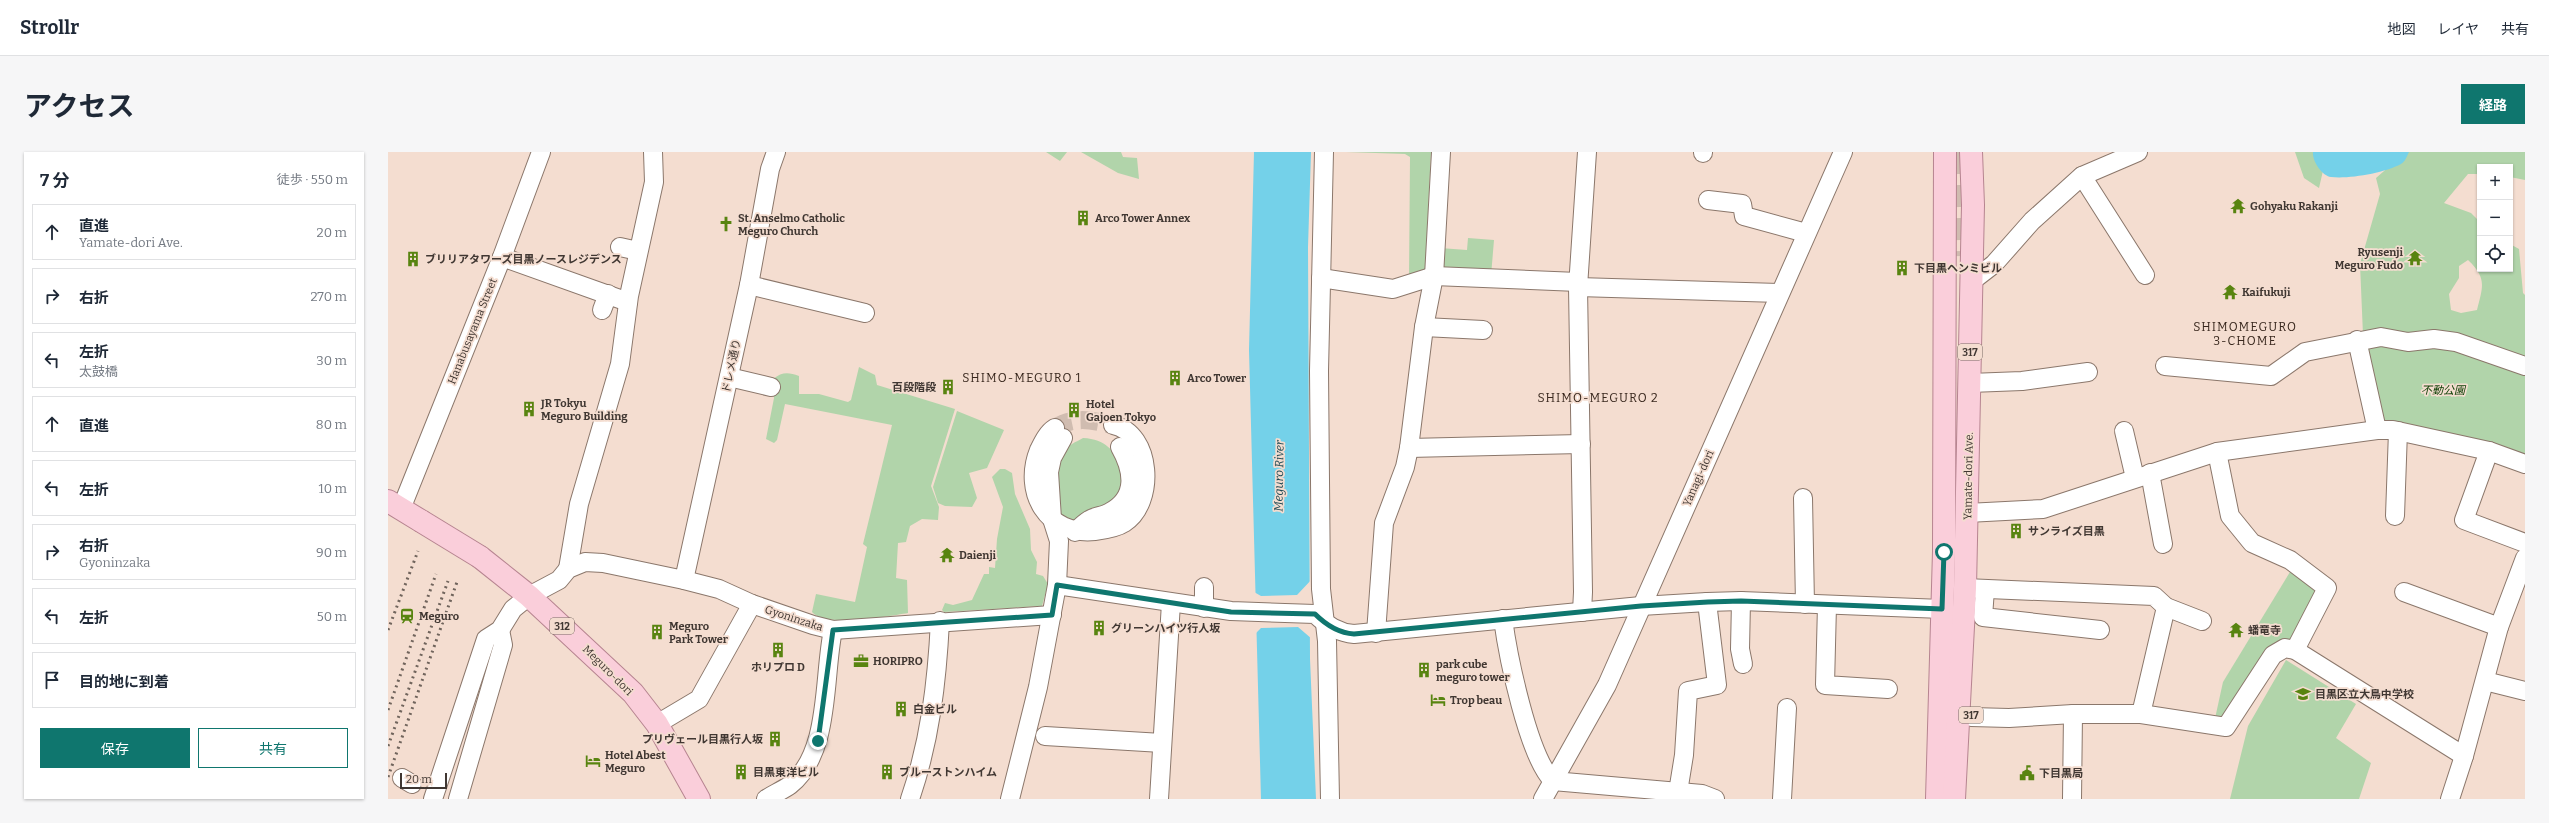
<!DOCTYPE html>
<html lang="ja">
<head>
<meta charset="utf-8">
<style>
	body { margin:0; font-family:Bitter,"Noto Sans JP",serif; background:#f6f6f7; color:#1f2937 }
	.controls { position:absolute; right:12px; top:12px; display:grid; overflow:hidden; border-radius:0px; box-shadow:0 1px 3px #0004 }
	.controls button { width:36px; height:36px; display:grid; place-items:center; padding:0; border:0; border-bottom:1px solid #e0e1e3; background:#fff; color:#1f2937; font:20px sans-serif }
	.scale { position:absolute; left:12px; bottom:10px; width:47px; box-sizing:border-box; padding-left:4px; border:2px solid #403732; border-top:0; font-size:11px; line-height:14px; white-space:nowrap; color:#403732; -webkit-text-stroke:3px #f4ddd0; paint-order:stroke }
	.stop { position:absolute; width:12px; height:12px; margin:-9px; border:3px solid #0f766e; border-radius:50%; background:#fff }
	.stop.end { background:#0f766e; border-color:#fff; box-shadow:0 1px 4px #0008 }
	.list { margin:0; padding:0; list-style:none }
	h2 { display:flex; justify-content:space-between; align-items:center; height:52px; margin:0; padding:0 16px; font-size:17px }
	h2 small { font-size:13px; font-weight:400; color:#747a83 }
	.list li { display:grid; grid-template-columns:26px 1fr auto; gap:12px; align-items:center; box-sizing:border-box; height:56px; margin:0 8px 8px; padding:0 8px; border:1px solid #e0e1e3; border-radius:0px }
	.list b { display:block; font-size:15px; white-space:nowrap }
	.list p { margin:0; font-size:13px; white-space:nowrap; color:#747a83 }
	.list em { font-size:13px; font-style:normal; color:#747a83 }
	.actions { display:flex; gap:8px; padding:12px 16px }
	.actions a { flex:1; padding:9px 0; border:1px solid #0f766e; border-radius:0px; text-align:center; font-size:14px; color:#0f766e }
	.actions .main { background:#0f766e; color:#fff }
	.icon { flex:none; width:22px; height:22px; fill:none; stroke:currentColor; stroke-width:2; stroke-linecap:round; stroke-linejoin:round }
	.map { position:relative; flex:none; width:2137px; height:647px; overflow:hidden; border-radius:0px }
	header { display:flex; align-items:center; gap:24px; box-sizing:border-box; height:56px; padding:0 20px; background:#fff; border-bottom:1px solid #e0e1e3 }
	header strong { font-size:19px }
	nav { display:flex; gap:22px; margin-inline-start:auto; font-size:14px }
	.intro { display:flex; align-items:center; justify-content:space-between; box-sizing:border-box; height:96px; padding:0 24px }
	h1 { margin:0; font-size:28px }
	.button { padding:10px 18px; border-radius:0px; background:#0f766e; color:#fff; font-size:14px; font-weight:700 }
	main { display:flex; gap:24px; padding:0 24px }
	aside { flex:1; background:#fff; border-radius:0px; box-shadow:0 1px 3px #0004 }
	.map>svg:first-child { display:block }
	.green { fill:#b1d4aa; fill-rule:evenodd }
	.water { fill:#74d1e9 }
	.pier { fill:#f4ddd0 }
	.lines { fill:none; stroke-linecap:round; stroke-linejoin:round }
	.minor-tunnel { stroke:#d0bcb0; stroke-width:18; stroke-dasharray:18 9; stroke-linecap:butt }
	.highway-tunnel { stroke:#d0bcb0; stroke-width:22; stroke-dasharray:22 11; stroke-linecap:butt }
	.minor-casing { stroke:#8b776b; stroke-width:20 }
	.major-casing { stroke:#b68490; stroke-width:24 }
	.minor { stroke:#fff; stroke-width:18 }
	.major { stroke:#faceda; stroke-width:22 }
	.rail { stroke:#70645c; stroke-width:3; stroke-dasharray:2 4; stroke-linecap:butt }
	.major-bridge-casing { stroke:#b68490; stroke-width:24; stroke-linecap:butt }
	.major-bridge { stroke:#faceda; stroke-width:22 }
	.route { stroke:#0f766e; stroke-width:5 }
	.labels { text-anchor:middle; stroke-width:3.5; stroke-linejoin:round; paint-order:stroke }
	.shield { fill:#f4ddd0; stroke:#766961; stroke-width:1 }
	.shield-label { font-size:10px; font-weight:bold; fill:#403732 }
	.poi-label { font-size:11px; font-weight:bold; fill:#403732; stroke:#f4ddd0; text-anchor:start }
	.street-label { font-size:11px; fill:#403732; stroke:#f4ddd0 }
	.park-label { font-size:11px; font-style:italic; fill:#104107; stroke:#f4ddd0 }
	.neighbourhood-label { font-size:12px; letter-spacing:1px; fill:#38271d; stroke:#f4ddd0 }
	.water-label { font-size:12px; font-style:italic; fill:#204a54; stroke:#f4ddd0 }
</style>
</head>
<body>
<header>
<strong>Strollr</strong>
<nav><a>地図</a><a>レイヤ</a><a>共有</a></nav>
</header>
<div class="intro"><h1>アクセス</h1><a class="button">経路</a></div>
<main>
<aside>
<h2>7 分<small>徒歩 · 550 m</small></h2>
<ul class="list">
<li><svg class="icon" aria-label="ahead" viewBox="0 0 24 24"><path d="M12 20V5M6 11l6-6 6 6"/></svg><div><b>直進</b><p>Yamate-dori Ave.</p></div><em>20 m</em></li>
<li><svg class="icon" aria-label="right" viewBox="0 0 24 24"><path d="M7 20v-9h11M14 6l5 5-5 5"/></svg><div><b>右折</b></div><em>270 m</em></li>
<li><svg class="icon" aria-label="left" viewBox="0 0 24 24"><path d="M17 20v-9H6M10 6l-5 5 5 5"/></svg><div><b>左折</b><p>太鼓橋</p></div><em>30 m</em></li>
<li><svg class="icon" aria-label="ahead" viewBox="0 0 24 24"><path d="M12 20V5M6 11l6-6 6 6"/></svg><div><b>直進</b></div><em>80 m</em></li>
<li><svg class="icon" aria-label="left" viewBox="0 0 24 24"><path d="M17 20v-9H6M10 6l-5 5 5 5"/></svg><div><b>左折</b></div><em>10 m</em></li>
<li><svg class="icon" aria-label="right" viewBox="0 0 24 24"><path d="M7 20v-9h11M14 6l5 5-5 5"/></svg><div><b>右折</b><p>Gyoninzaka</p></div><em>90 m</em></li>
<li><svg class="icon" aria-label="left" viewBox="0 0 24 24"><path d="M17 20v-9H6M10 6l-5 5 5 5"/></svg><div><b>左折</b></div><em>50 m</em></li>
<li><svg class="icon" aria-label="arrive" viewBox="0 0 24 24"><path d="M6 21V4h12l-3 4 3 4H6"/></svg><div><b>目的地に到着</b></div></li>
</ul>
<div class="actions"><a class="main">保存</a><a>共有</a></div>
</aside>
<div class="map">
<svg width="2137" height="647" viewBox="0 0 2137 647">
	<rect width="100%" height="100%" fill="#f4ddd0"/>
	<g class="green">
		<path d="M658,0H679L672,9Z"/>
		<path d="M693,0H733L735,5L749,6L751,27L730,21Z"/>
		<path d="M958,0H1043L1037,122L1021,128L1022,5L1017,2Z"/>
		<path d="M1907,0H2001L1937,10L1931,36L1916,26Z"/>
		<path d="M2018,0H2137V28L2122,25V15H2092V22H2080L2056,51L2083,61L2092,70V117H2122V92L2131,97L2135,141L2137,143V211L1975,183L1972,112L1992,42L1988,26ZM2080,108C2099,126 2095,134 2089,158L2073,161L2063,158L2061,142L2071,126V114Z"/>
		<path d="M1080,86L1106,88L1103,124L1051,121L1052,96L1079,98Z"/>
		<path d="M1980,194H2062L2137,222V306L1994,272Z"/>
		<path d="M471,215L487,223L489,233L567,257L543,334L551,355L550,368L534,367L522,374L518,390L510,391L508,426L519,428L520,461C502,464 436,476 424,460L428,442L467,450L479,395L475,392L504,273L397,252L389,288L386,291L378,287L386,246L385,227C394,220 400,220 411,224V242H431L460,250L463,248Z"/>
		<path d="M569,259L616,278L599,316L581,321L589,346L584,355L557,354L550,351L545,335Z"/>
		<path d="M695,286C718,287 726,299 737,317L730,346L703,363L684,369C679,367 675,365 672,360C664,347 665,312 674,300C680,293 688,290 695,286Z"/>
		<path d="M612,317H617L624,321L627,342L642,377L643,398L649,410L648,422L655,424L660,432L654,454L556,460L554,458L557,451L565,453L584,448L596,422H601V415L607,416L609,387L615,355L604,325Z"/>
		<path d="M1905,415L1935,440L1906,491L1838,573L1826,571L1835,530Z"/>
		<path d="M1898,508L1968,552L1948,586L1983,611L1971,647H1842L1860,574Z"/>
	</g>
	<g class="water">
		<path d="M866,0H923L920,95L922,507L928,647H873L861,198Z"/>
		<path d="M1925,0H2021C2019,4 2017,10 2013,12C1996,21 1962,27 1943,25C1934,24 1924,9 1925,0Z"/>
	</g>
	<path class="pier" d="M925,426L924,487L910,475L873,476L866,483V440L873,444L909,443Z"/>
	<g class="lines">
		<path class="minor-tunnel" d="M667,276C686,264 704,268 725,273"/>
		<path class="highway-tunnel" d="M1571,0L1574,104"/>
		<g class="minor-casing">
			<g id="minor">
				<path d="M936,0L931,219L933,437L939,489L942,647"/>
				<path d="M1315,1V0"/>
				<path d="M1694,24L1757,123"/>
				<path d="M1320,48L1354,52L1356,64L1418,81"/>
				<path d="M232,95L250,99"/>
				<path d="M114,105L240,150"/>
				<path d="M933,126L1005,137L1046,124L1190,130"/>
				<path d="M1584,129L1606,112L1644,69L1694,24L1750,0"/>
				<path d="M361,133L477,161"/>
				<path d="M1190,135L1391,141"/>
				<path d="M214,158L220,142"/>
				<path d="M1036,175L1095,178"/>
				<path d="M1969,188L1989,278"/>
				<path d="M1777,214L1883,224L1917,200L1993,185L2020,190L2046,187L2068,190L2137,214"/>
				<path d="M341,225L383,235"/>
				<path d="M1582,231L1634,229L1700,220"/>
				<path d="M667,276C659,281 655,290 651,298C634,340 659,384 707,379C715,378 730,375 736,371C768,351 764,281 725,273"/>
				<path d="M1736,279L1747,326"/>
				<path d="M1021,296L1193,292"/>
				<path d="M2101,299L2076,368L2137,391"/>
				<path d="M1829,300L1842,364L1864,391L1902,408L1939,436L1907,498"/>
				<path d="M1762,321L1775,392"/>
				<path d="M1415,346L1417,452"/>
				<path d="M13,357L114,105L153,0"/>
				<path d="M1579,361L1655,357L1829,300L1989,278H2005L2101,299L2137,312"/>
				<path d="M2007,364L2010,279"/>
				<path d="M687,380C691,376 696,371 701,368C707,364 716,364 722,360C750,345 745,318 732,295"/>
				<path d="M180,417L191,352L232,212L241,144L266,30L265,0"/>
				<path d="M296,428L361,133L382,17L388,0"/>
				<path d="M669,433L843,459L927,462C938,473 951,481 966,482L1253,454L1319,450L1353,449L1554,457"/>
				<path d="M1577,436L1766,444L1778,455L1814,469"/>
				<path d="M1597,437L1595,465L1712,478"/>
				<path d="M2016,440L2111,475"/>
				<path d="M1353,449L1352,497L1355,512"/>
				<path d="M1439,453L1437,533L1500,537"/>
				<path d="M816,456V435"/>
				<path d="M1194,460L1195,440L1190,135L1199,0"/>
				<path d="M1115,467C1120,504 1140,604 1165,629L1314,642L1327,647"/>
				<path d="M988,481L996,371L1017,315L1021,296L1036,175L1046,124L1053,0"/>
				<path d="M2097,529L2137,539"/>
				<path d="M1753,562L1778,455"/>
				<path d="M1583,565L1621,566L1685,562H1753L1838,575L1885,503L1897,496L1907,498L2076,604"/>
				<path d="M269,572L311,547L364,452"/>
				<path d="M657,584L774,591"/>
				<path d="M14,626L24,632"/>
				<path d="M1290,640L1296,603L1300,539L1329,533L1319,450"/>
				<path d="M45,647L98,487L112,478L125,457L141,444L171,428L180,417L197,410L215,411L296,428L331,437L364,452L425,473L445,478L664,463"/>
				<path d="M70,647L115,493L112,478"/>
				<path d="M378,647C386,642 395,638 402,633C443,601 435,525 445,478"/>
				<path d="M522,647C542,589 549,530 552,469"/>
				<path d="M622,647L650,535L669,433L671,389L664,367L661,320L664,306L675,286"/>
				<path d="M771,647L783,451"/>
				<path d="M1155,647L1219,533L1455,0"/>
				<path d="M1394,647L1399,556"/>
				<path d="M1684,647L1685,562"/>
				<path d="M2062,647L2076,604L2111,475L2137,406"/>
			</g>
		</g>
		<g class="major-casing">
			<g id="major">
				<path d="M0,349L33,369"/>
				<path d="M92,405L141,444L245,541L269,572L311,647"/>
				<path d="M1549,647L1556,399L1557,0"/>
				<path d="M1566,647L1577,436L1585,53L1583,0"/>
			</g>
		</g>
		<use href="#minor" class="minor"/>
		<use href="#major" class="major"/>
		<g class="rail">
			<path d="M0,478L30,399"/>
			<path d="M0,558L48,422"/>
			<path d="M0,594L60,429"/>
			<path d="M0,625L69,430"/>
		</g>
		<g class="major-bridge-casing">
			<path id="major-bridge" d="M33,369L92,405"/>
		</g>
		<use href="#major-bridge" class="major-bridge"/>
	</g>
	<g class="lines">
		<path class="route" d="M430,589L445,478L664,463L669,433L843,460L927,462C938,473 951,481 966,482L1253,454L1320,450L1353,449L1554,457L1556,400"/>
	</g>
	<defs>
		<g id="temple-bare" transform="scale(1.2)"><path d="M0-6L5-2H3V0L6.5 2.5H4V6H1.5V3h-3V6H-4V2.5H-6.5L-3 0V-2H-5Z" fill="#588410" stroke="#f4ddd0" stroke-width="2.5" paint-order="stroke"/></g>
		<g id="building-bare" transform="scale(1.2)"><path d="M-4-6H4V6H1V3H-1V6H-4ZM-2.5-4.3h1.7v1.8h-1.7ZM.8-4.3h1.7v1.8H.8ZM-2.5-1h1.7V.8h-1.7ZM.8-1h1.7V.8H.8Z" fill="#588410" stroke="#f4ddd0" stroke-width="2.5" paint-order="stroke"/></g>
		<g id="church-bare" transform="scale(1.2)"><path d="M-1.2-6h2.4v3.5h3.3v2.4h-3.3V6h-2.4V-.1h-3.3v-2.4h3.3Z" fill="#588410" stroke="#f4ddd0" stroke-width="2.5" paint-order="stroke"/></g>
		<g id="station-bare" transform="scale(1.2)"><path d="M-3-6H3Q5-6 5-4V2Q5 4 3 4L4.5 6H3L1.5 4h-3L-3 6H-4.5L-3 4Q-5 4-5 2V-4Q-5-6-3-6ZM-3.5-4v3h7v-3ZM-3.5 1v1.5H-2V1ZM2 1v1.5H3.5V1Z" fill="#588410" stroke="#f4ddd0" stroke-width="2.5" paint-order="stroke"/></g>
		<g id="office-bare" transform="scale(1.2)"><path d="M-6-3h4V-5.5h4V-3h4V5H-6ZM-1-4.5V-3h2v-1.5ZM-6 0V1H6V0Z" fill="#588410" stroke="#f4ddd0" stroke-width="2.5" paint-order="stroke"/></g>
		<g id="school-bare" transform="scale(1.2)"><path d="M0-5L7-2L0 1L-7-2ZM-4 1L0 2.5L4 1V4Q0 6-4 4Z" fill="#588410" stroke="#f4ddd0" stroke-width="2.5" paint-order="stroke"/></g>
		<g id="hotel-bare" transform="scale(1.2)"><path d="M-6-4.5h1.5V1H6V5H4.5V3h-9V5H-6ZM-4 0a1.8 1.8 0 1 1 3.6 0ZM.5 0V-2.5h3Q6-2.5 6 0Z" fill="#588410" stroke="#f4ddd0" stroke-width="2.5" paint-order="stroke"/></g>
		<g id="civic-bare" transform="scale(1.2)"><path d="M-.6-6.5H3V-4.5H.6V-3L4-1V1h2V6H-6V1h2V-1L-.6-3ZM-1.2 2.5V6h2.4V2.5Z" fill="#588410" stroke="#f4ddd0" stroke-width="2.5" paint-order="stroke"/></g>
	</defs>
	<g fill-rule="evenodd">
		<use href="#temple-bare" x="1850" y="54"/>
		<use href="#building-bare" x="695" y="66"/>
		<use href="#church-bare" x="338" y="72"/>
		<use href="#temple-bare" x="2027" y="106"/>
		<use href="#building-bare" x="25" y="107"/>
		<use href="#building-bare" x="1514" y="116"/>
		<use href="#temple-bare" x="1842" y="140"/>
		<use href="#building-bare" x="787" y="226"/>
		<use href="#building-bare" x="560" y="235"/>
		<use href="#building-bare" x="141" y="257"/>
		<use href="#building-bare" x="686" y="258"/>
		<use href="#building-bare" x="1628" y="379"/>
		<use href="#temple-bare" x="559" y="403"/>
		<use href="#station-bare" x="19" y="464"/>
		<use href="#building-bare" x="711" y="476"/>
		<use href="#temple-bare" x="1848" y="478"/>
		<use href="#building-bare" x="269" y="480"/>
		<use href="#building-bare" x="390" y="498"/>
		<use href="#office-bare" x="473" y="509"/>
		<use href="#building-bare" x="1036" y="518"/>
		<use href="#school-bare" x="1915" y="542"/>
		<use href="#hotel-bare" x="1050" y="548"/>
		<use href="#building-bare" x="513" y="557"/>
		<use href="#building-bare" x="387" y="587"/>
		<use href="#hotel-bare" x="205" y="609"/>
		<use href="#building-bare" x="353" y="620"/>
		<use href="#building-bare" x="499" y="620"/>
		<use href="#civic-bare" x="1639" y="621"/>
	</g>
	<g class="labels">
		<g class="shield">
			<rect x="1570" y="192" width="24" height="16" rx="3"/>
			<rect x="162" y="466" width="24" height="16" rx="3"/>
			<rect x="1571" y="555" width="24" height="16" rx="3"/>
		</g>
		<g class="shield-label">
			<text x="1582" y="204">317</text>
			<text x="174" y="478">312</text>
			<text x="1583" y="567">317</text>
		</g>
		<g class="poi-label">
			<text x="1862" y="58">Gohyaku Rakanji</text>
			<text x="350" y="70">St. Anselmo Catholic<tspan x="350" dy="13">Meguro Church</tspan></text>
			<text x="707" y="70">Arco Tower Annex</text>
			<text x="2015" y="104" text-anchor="end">Ryusenji<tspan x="2015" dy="13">Meguro Fudo</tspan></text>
			<text x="37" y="111">ブリリアタワーズ目黒ノースレジデンス</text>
			<text x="1526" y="120">下目黒ヘンミビル</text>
			<text x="1854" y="144">Kaifukuji</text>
			<text x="799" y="230">Arco Tower</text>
			<text x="548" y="239" text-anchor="end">百段階段</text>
			<text x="153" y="255">JR Tokyu<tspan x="153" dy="13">Meguro Building</tspan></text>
			<text x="698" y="256">Hotel<tspan x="698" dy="13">Gajoen Tokyo</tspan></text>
			<text x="1640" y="383">サンライズ目黒</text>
			<text x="571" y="407">Daienji</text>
			<text x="31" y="468">Meguro</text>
			<text x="281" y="478">Meguro<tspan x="281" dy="13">Park Tower</tspan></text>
			<text x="723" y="480">グリーンハイツ行人坂</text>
			<text x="1860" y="482">蟠竜寺</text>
			<text x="485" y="513">HORIPRO</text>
			<text x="1048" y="516">park cube<tspan x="1048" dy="13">meguro tower</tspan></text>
			<text x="390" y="519" text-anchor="middle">ホリプロ D</text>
			<text x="1927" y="546">目黒区立大鳥中学校</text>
			<text x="1062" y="552">Trop beau</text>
			<text x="525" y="561">白金ビル</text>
			<text x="375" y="591" text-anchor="end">プリヴェール目黒行人坂</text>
			<text x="217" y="607">Hotel Abest<tspan x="217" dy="13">Meguro</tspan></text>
			<text x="365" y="624">目黒東洋ビル</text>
			<text x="511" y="624">ブルーストンハイム</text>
			<text x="1651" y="625">下目黒局</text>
		</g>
		<g class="street-label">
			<text transform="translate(84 179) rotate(-68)" y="4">Hanabusayama Street</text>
			<text transform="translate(343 214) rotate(-78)" y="4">ドレメ通り</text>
			<text transform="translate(1580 324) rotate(-89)" y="4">Yamate-dori Ave.</text>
			<text transform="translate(1310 326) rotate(-66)" y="4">Yanagi-dori</text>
			<text transform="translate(406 466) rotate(18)" y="4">Gyoninzaka</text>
			<text transform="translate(220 518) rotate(45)" y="4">Meguro-dori</text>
		</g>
		<g class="park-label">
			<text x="2055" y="242">不動公園</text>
		</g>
		<g class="neighbourhood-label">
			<text x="1857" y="179">SHIMOMEGURO<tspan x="1857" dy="14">3-CHOME</tspan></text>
			<text x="634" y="230">SHIMO-MEGURO 1</text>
			<text x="1210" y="250">SHIMO-MEGURO 2</text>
		</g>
		<g class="water-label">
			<text transform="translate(891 324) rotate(-89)" y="4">Meguro River</text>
		</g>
	</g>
</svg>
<div class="controls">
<button>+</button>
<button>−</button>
<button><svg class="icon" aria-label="locate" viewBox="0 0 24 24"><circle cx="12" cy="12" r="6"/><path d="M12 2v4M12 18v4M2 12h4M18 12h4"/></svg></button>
</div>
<div class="scale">20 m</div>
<div class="stop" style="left:1556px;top:400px"></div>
<div class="stop end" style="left:430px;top:589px"></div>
</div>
</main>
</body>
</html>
